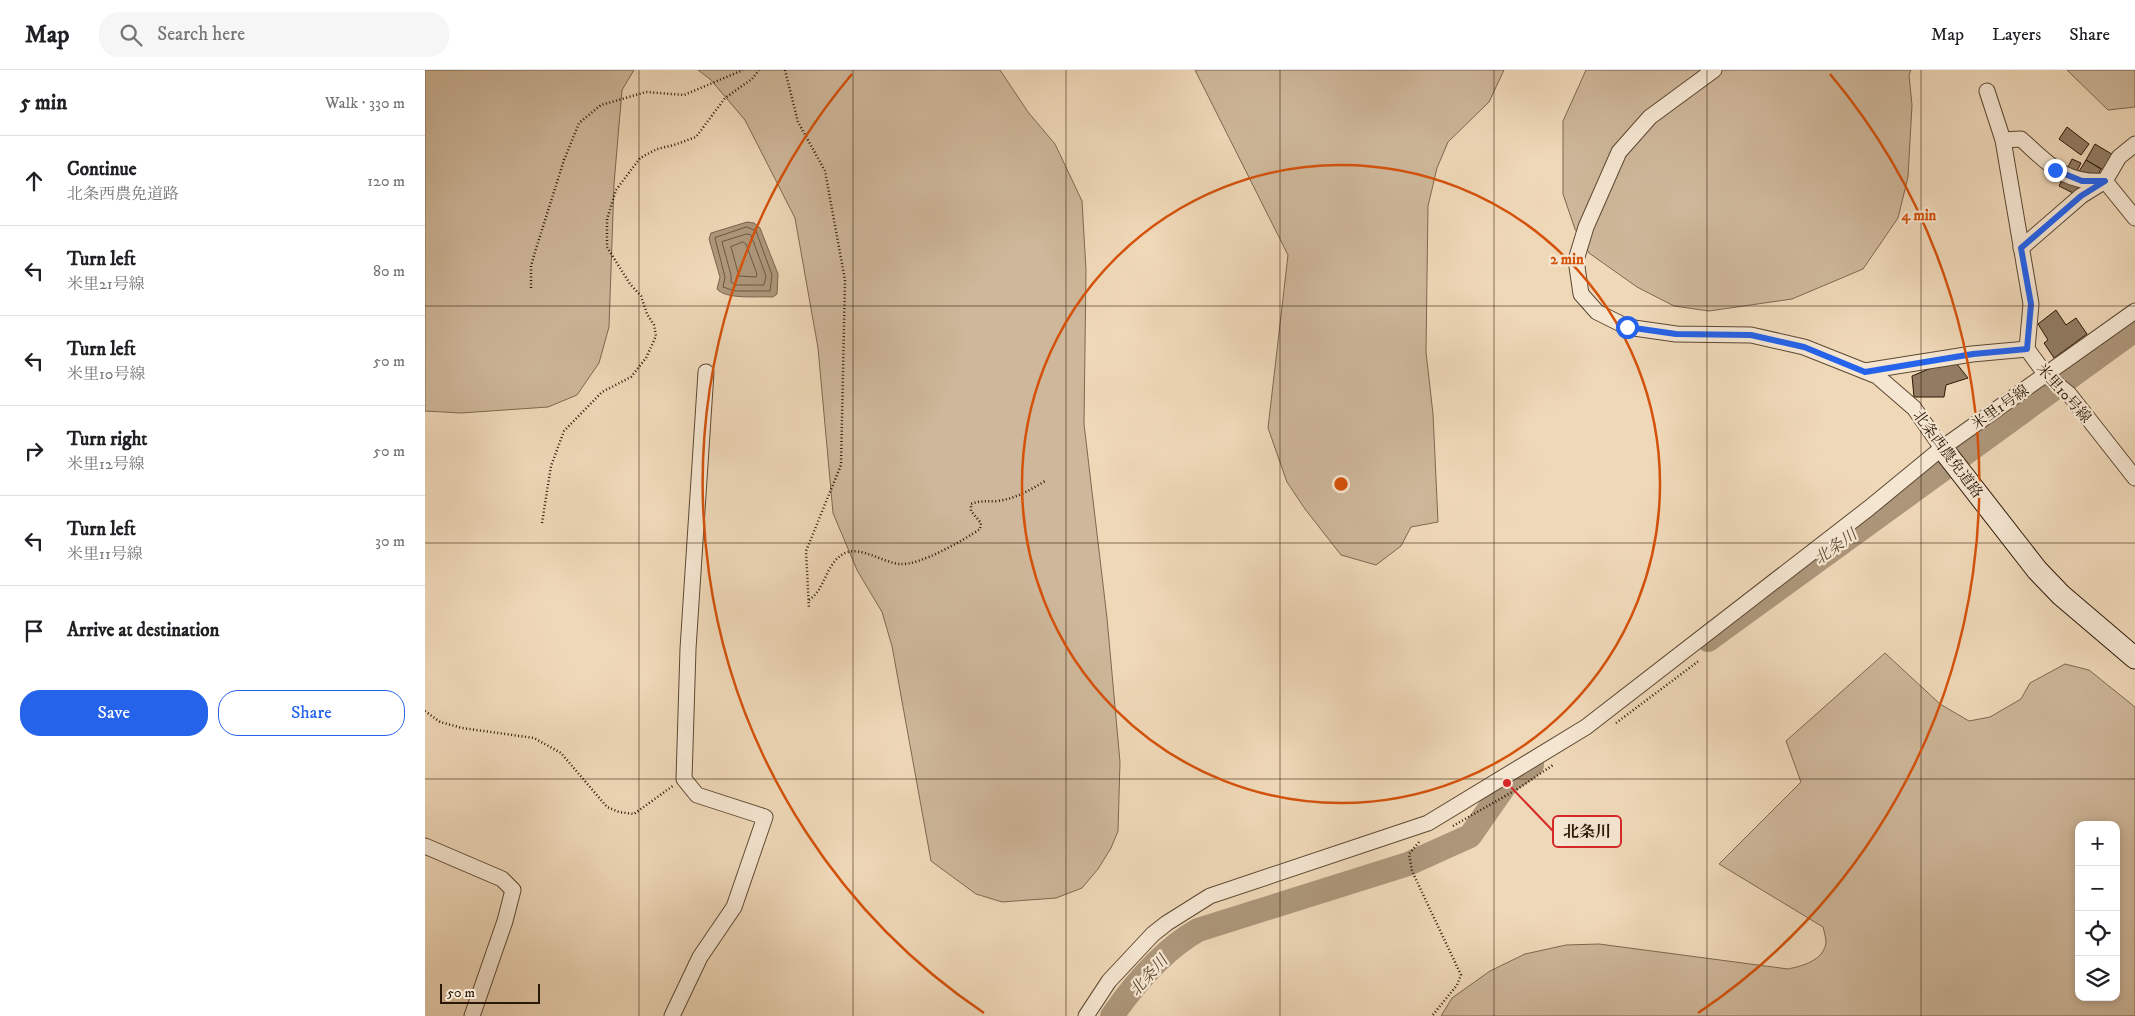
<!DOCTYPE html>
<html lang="en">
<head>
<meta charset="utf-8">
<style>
	body { margin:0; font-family:"IM FELL DW Pica","Noto Serif JP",serif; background:#f6f6f6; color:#202124 }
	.controls { position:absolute; right:15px; bottom:15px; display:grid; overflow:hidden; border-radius:10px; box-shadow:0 2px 8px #0003 }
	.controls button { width:45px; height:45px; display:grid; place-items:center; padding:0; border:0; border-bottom:1px solid #e0e0e0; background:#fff; color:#202124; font:25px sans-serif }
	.scale { position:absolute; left:15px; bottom:12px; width:100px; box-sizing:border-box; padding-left:5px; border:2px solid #2c1806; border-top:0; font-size:14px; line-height:18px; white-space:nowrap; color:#2c1806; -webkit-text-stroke:4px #f5e6d1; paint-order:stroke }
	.stop { position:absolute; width:15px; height:15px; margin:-11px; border:4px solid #2563eb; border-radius:50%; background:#fff }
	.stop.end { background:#2563eb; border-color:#fff; box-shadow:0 1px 5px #0008 }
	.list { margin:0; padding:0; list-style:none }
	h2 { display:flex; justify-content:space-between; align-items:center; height:65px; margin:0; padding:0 20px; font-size:21px }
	h2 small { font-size:16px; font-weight:400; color:#757577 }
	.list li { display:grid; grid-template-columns:32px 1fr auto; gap:15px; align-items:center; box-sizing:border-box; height:90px; padding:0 20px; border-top:1px solid #e0e0e0 }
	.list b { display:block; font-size:19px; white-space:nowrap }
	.list p { margin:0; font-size:16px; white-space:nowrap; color:#757577 }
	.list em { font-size:16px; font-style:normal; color:#757577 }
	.actions { display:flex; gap:10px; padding:15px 20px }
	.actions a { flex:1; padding:11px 0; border:1px solid #2563eb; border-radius:20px; text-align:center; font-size:18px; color:#2563eb }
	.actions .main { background:#2563eb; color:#fff }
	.icon { flex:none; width:28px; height:28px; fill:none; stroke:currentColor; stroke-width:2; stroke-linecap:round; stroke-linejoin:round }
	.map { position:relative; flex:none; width:1710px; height:946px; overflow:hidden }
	header { display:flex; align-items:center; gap:30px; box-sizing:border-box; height:70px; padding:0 25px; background:#fff; border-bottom:1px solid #e0e0e0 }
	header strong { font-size:24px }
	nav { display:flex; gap:28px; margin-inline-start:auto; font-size:18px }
	.search { width:350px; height:45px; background:#f6f6f6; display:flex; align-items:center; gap:12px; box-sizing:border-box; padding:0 18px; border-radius:20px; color:#757577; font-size:19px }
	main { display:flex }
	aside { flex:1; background:#fff }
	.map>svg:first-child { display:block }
	.green { fill:#ceb79a; stroke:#7d6850; fill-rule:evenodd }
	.water { fill:#ad977b; stroke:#79644c }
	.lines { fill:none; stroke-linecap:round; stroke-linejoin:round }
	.shore { stroke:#6c5840; stroke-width:1 }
	.river { stroke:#ad977b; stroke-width:24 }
	.building { fill:#917c63; stroke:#2c1806 }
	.street-casing { stroke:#5d4832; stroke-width:17 }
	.secondary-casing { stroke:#2c1806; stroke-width:23 }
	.path { stroke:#2c1806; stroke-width:2.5; stroke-dasharray:1 2.5; stroke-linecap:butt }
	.street { stroke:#f5e6d1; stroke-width:15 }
	.secondary { stroke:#f5e6d1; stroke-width:21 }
	.route { stroke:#2563eb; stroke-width:6 }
	.grid { fill:none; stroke:#2c1806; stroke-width:1; stroke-opacity:0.55 }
	.ring { fill:none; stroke:#d5520b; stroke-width:2.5 }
	.labels { text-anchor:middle; stroke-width:4.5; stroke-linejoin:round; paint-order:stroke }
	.street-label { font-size:15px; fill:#2c1806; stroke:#f5e6d1 }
	.water-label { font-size:16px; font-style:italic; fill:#604b35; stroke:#f5e6d1 }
	.centre { fill:#d5520b; stroke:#f5e6d1; stroke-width:2.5 }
	.ring-label { font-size:15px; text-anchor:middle; font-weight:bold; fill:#d5520b; stroke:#f5e6d1; stroke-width:4.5; stroke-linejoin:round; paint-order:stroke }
	.leader { fill:none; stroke:#d62828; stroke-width:2 }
	.callout-dot { fill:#d62828; stroke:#f5e6d1; stroke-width:2 }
	.callout { fill:#f5e6d1; stroke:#d62828; stroke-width:2 }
	.callout-label { font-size:16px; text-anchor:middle; font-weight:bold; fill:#2c1806 }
</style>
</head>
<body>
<header>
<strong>Map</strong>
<div class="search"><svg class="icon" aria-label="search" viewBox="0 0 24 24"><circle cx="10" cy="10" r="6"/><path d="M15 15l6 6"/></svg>Search here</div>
<nav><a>Map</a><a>Layers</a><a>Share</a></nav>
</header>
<main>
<aside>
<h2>5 min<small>Walk · 330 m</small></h2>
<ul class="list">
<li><svg class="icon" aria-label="ahead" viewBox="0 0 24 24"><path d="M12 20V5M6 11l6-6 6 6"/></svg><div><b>Continue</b><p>北条西農免道路</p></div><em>120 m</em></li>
<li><svg class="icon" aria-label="left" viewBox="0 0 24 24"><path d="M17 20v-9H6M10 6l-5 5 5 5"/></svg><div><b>Turn left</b><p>米里21号線</p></div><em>80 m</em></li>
<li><svg class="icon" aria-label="left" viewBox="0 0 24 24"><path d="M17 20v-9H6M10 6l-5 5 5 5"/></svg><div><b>Turn left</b><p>米里10号線</p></div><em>50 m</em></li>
<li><svg class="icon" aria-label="right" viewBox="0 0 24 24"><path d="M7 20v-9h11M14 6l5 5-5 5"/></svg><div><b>Turn right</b><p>米里12号線</p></div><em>50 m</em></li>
<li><svg class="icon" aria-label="left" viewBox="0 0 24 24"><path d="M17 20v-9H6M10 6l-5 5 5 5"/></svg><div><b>Turn left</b><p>米里11号線</p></div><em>30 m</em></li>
<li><svg class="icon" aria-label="arrive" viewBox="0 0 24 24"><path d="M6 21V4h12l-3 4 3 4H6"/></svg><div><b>Arrive at destination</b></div></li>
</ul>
<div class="actions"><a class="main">Save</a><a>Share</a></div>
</aside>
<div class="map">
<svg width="1710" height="946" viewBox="0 0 1710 946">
	<rect width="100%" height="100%" fill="#efd8b8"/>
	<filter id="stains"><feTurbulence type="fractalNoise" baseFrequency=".004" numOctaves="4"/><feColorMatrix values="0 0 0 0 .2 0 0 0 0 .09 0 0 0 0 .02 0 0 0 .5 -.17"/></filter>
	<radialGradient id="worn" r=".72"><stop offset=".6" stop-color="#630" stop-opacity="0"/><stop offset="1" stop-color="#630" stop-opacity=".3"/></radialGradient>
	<g class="green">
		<path d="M0,0H209L197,20L189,114L184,257L174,293L152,325L123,337L36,343L0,341Z"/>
		<path d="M273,0H575L603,42L630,74L657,131L661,200L659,354L682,548L695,692L693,761L686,778L673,799L657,818L631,828L577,832L551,824L506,791L467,576L457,542L432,500L408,443L393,278L370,148L320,50L285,9Z"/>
		<path d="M770,0H1079L1064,32L1023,72L1012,98L1003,136L1001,282L1008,344L1013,452L986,457L976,476L951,495L916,485L880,439L862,412L843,358L863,185Z"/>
		<path d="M1161,0H1486L1484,5L1487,35L1483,107L1473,148L1438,199L1367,229L1284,241L1249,236L1212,217L1164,183L1150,159L1138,124V51Z"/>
		<path d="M1642,0H1710V37L1683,40Z"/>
		<path d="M1460,583L1515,634L1544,651L1565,647L1596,629L1605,613L1640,594L1664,600L1710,637V946H1016L1027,928L1065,901L1100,884L1141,875L1174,874L1363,899C1377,896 1398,891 1401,873C1401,868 1399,861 1398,857L1294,794L1376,712L1361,671ZM1654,755H1691V927H1654Z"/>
	</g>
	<path class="water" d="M322,152L329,153L335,158L353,204L352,224L348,227C334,226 301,230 292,219L295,207L284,169L286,163Z"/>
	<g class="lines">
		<g class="shore">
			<path d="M322,157L331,161L347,205L345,221H310L298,217L300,207L290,168Z"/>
			<path d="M322,164L326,165L341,206L339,215H311L306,212V205L297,172Z"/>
			<path d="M318,172L321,174L332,204L331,207L314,206L306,177Z"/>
		</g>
		<g class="river">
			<path d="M1283,570L1710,260"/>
			<path d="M687,946C710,913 738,880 773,860L983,794L1045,766L1082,713L1107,695"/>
		</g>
	</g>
	<g class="building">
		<path d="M1642,57L1664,74L1656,85L1634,69Z"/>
		<path d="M1670,74L1690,86L1680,101L1661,90Z"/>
		<path d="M1647,89L1656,93L1649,107L1640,103Z"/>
		<path d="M1661,90L1676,99L1669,112L1653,103Z"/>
		<path d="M1639,106L1655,114L1650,124L1634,116Z"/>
		<path d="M1631,240L1641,255L1651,248L1662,264L1629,288L1619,273L1623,270L1613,254Z"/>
		<path d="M1528,289L1543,308L1521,315L1519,327H1489L1487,306Z"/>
	</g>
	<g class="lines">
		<g class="street-casing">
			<g id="street">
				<path d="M1289,0L1225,47L1194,82L1161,157L1151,190L1156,224L1172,242L1202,257L1251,264L1326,265L1379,277L1452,306L1489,338L1517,378"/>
				<path d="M1562,21L1578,70L1606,234L1602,279L1621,305L1644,324L1710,408"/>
				<path d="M1578,70L1596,69C1624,94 1639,114 1680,111L1710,148"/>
				<path d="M1596,178L1656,126L1680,111L1694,87L1710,74"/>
				<path d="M1440,301L1547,284L1602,279"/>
				<path d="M0,776L77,809L88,820L80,851L47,946"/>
				<path d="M247,946L275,887L309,837L340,747L272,725L259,709L263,579L281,302"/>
				<path d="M661,946L684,911L728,864L742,853L785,826L1003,753L1161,657L1444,438L1517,378L1710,241"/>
			</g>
		</g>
		<g class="secondary-casing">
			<path id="secondary" d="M1517,378L1612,500L1636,525L1710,588"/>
		</g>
		<g class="path">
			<path d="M360,0L373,52L400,101L420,210L416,395L381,481L384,539"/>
			<path d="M106,218V196L110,182L139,90L154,53L176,35L221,22L259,25L318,0"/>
			<path d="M117,453L126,396L139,361L177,322L206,307L221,288L231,266L229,255L222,244L216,226L205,214L182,177V149L191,120L215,88L232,79L249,75L271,67L300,28L327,9L334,0"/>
			<path d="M384,530C401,519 400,493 420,483C436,476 459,493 475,494C494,496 539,470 555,459L556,453L546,441V434C555,430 563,432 573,431C591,428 604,421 620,411"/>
			<path d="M0,641L15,652L37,658L109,668L136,683L182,737L194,742L209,744L249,715"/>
			<path d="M1191,653L1275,590"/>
			<path d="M1028,756L1094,718L1128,695"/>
			<path d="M994,772L984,784L987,801L1036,905L1032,915L1007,946"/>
		</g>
		<use href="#street" class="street"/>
		<use href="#secondary" class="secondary"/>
	</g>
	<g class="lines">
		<path class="route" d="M1202,257L1251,264L1326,265L1379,277L1440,302L1548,284L1602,279L1606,234L1596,178L1656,126L1680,111H1657L1630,100"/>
	</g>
	<path class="grid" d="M214,0V946M428,0V946M641,0V946M855,0V946M1069,0V946M1282,0V946M1496,0V946M0,236H1710M0,473H1710M0,709H1710"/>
	<g class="ring">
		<circle cx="916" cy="414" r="319"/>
		<path d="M559 943A638 638 0 0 1 427 4M1405 4A638 638 0 0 1 1273 943"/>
	</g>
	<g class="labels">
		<g class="street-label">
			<text transform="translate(1639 323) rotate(48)" y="5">米里10号線</text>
			<text transform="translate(1575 337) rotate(-35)" y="5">米里1号線</text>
			<text transform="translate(1523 384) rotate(53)" y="5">北条西農免道路</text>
		</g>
		<g class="water-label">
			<text transform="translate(1410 476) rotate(-36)" y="6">北条川</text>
			<text transform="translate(723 905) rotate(-48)" y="6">北条川</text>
		</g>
	</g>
	<circle cx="916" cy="414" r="8" class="centre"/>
	<g class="ring-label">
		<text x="1494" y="150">4 min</text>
		<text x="1142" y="194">2 min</text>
	</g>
	<path class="leader" d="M1082 713L1128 761"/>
	<circle class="callout-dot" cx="1082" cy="713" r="5"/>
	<rect class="callout" x="1128" y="746" width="68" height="31" rx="5"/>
	<g class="callout-label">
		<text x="1162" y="767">北条川</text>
	</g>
	<rect width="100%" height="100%" filter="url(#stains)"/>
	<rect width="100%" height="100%" fill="url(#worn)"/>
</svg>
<div class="controls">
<button>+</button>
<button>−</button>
<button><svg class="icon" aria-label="locate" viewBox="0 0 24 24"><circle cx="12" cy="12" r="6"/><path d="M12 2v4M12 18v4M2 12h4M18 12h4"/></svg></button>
<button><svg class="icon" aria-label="layers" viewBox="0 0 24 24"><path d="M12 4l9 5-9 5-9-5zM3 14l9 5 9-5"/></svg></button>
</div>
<div class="scale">50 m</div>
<div class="stop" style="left:1202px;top:257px"></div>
<div class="stop end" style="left:1630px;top:100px"></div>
</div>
</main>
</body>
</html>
